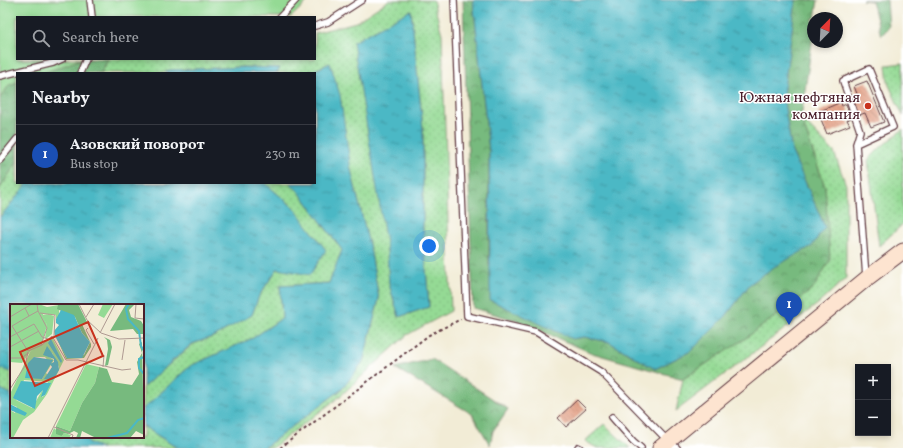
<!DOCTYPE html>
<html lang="en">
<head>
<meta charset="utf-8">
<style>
	body { margin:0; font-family:Vollkorn,serif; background:#242831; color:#f1f3f6 }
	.controls { position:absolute; right:12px; bottom:12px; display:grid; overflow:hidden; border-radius:0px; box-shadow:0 2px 6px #0003 }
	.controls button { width:36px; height:36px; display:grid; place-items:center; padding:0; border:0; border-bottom:1px solid #363941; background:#171b24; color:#f1f3f6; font:20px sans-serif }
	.compass { position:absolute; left:807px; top:12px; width:36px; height:36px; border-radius:50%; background:#171b24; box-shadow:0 2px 6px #0003; rotate:24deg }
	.you { position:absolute; left:429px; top:246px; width:14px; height:14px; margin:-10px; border:3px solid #fff; border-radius:50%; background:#1a73e8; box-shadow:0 0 0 6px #1a73e833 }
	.badge { display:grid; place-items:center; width:26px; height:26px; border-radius:50%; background:#c8321e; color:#fff; font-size:13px; font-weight:700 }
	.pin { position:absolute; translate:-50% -33px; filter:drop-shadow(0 1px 2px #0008) }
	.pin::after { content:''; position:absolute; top:21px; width:14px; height:12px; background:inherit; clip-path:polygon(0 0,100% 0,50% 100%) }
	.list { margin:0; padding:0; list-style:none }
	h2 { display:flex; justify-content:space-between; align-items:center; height:52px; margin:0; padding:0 16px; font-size:17px }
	h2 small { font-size:13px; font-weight:400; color:#9ea1a6 }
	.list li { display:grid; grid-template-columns:26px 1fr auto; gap:12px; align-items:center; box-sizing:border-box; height:60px; padding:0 16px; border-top:1px solid #363941 }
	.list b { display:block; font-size:15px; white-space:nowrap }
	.list p { margin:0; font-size:13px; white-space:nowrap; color:#9ea1a6 }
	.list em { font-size:13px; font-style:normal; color:#9ea1a6 }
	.icon { flex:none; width:22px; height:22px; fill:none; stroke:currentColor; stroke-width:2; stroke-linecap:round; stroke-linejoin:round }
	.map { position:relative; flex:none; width:903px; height:448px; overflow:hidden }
	.search { position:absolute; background:#171b24; box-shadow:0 2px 6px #0003; left:16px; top:16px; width:300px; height:44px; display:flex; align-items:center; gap:10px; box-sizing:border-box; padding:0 14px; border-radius:0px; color:#9ea1a6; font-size:15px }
	.panel { position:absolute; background:#171b24; box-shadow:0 2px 6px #0003; left:16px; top:72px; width:300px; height:112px; border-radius:0px }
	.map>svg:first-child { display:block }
	.grass { fill:url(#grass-dots); stroke:#6f7c60; fill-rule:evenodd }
	.forest { fill:url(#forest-crowns); stroke:#606c54 }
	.garden { fill:#94da94; stroke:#6f7c60 }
	.water { fill:url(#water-ripples); stroke:#4a6c78 }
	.building { fill:url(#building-back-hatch) }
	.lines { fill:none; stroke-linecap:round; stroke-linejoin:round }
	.lane-casing { stroke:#633e45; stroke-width:8 }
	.secondary-casing { stroke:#633e45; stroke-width:17 }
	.path { stroke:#633e45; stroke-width:2; stroke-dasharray:3 3; stroke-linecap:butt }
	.lane { stroke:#fff; stroke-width:5.5 }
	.secondary { stroke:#fde4d0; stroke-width:15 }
	.poi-dot { fill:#c8321e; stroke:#fff; stroke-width:1.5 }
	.labels { text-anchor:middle; stroke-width:3; stroke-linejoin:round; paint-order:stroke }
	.poi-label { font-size:15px; fill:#4a1f2b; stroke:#fff; text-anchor:end }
	.inset-river { fill:none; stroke:#4bb8c5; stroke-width:2 }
	.inset-road { fill:none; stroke:#af9a92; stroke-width:1 }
	.view { fill:#c8321e; fill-opacity:0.15; stroke:#c8321e; stroke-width:2 }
	.inset-edge { fill:none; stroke:#4a1f2b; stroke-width:2 }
</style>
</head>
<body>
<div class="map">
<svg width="903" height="448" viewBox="0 0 903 448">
	<defs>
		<pattern id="grass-dots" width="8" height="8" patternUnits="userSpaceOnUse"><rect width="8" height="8" fill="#94da94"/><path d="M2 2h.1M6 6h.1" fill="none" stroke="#81bb80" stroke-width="1.8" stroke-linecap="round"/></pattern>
		<pattern id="forest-crowns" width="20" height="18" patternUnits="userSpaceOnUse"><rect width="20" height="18" fill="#77ba7e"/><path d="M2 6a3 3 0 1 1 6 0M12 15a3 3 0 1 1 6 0" fill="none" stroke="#649767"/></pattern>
		<pattern id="water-ripples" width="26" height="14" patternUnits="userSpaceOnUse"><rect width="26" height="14" fill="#4bb8c5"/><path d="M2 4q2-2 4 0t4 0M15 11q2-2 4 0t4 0" fill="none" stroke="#4095a0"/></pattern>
		<pattern id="building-back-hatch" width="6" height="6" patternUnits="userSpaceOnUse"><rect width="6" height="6" fill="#e1977a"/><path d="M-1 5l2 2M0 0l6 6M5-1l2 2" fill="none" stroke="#b87b64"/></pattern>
	</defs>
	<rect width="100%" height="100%" fill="#fff"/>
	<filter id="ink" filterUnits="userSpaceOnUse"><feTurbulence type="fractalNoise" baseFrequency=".025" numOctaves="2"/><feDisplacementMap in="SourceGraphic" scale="8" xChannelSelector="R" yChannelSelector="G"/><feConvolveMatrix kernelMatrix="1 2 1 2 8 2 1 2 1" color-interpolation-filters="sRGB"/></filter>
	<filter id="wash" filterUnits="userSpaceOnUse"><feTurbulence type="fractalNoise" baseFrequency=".012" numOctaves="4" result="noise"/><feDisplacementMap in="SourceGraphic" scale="16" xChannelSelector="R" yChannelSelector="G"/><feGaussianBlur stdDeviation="0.9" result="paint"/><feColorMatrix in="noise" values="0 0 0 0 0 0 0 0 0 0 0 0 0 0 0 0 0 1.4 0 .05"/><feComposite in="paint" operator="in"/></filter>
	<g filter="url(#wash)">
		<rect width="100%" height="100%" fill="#f2ecd6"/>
		<g class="grass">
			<path d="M389,0H433L442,34L451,311L407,335L338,398L272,448H264L342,389L363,362L379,299L371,253L351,170L330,63L308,73H277L280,68L244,67L169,70L165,73H101L108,59H315V33L356,22ZM411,10L423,129V229L429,307L399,317L389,284L387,250Z"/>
			<path d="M903,63V116L888,83L886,65Z"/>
			<path d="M801,118L834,152L846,185V278L819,303L676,411L683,379L813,289L825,187Z"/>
			<path d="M903,129V224L879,246L868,160L881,147Z"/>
			<path d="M17,162V183H28L0,217V188Z"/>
			<path d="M265,183H290L299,192L342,250L329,283L280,286L282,318L253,338L190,366L143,409V387L193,344L215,336L252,315L259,296L277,269L294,208Z"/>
			<path d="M0,368L11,372V394L0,389Z"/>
			<path d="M604,424L630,448H597L585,441Z"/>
			<path d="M143,426L177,448H102L89,443L85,437H143Z"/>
		</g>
		<g class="forest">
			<path d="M463,0H473L489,151V266L572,339L584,337L609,342L655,369L691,351L726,316L750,284L825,227L792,152L783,96L796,0H818L815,18H813V35L801,118L825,187L830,260L813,289L743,340L683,379L592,353L515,320L473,308Z"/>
			<path d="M862,0H887L889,27L881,36L872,1Z"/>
			<path d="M82,59H108L101,73H43Z"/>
			<path d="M17,82V162L0,188V98L9,85Z"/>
			<path d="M432,359L508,409L493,431L490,445L472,414L395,368Z"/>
		</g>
		<path class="garden" d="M0,0H309L291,17H17V59H82L43,73H17V82L9,85L0,98Z"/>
		<g class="water">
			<path d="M473,0H796L783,96L792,152L825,227L812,246L774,267L750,284L726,316L691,351L655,369L609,342L584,337L572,339L490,300L489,151Z"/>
			<path d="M411,10L423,129V229L429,307L399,317L389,284L387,250L353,42Z"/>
			<path d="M330,63L340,95L351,170L371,253L379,299L363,362L342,389L264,448H177L143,426V409L190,366L253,338L282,318L280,286L329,283L342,250L299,192L290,183H315V73H309Z"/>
			<path d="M244,67L280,68L277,73H165L169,70Z"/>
			<path d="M28,183H265L294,208L326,250L310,275L277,269L259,296L252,315L215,336L192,344L143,387V305H11V372L0,368V217Z"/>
			<path d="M0,389L11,394V437H85L89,443L102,448H0Z"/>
		</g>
		<g id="blocks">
			<g class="building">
				<path d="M867,81L884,122L871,127L865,113L859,115L854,101L859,99L854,86Z"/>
				<path d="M841,102L842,106L846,104L851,118L847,120L850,125L827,134L818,112Z"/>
				<path d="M577,400L586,409L566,427L558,418Z"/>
			</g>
		</g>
	</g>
	<g filter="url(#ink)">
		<use href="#blocks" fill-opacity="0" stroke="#633e45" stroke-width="1"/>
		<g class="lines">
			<g class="lane-casing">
				<g id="lane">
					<path d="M90,0L92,17"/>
					<path d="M454,0L467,316L536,332L601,372L668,441L677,448"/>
					<path d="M280,17L296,0"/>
					<path d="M315,26L328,22L362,0"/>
					<path d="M80,73L86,59"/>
					<path d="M0,76L53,63L62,59"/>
					<path d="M856,144L893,127L869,69L843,81L860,131L856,144L866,277"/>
					<path d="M0,160L17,139"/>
					<path d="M612,417L633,441L641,448"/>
					<path d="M578,447L580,448"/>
				</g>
			</g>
			<g class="secondary-casing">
				<path id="secondary" d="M660,448L866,279L903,251"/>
			</g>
			<path class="path" d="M280,448L429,335L461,319"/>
			<use href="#lane" class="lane"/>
			<use href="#secondary" class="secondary"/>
		</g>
	</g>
	<circle class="poi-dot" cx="868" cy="106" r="4"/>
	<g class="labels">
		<g class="poi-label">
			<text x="860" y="102">Южная нефтяная<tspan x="860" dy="17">компания</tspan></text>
		</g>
	</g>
	<g transform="translate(10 304)">
		<rect width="134" height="134" fill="#f2ecd6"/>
		<path d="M29,0L37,3L49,1V12L46,15V11L30,9ZM38,10L44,12L42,30L37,34H35L37,21L32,11ZM42,33L54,56L37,90L24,108L13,116L3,134H0V106L5,109L7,103L0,100V90L20,48ZM42,49L49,63L43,76L36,69L44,56L36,51ZM24,53H35L40,59L32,75ZM14,76L38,78L35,91L32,93L33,85L22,104L6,96ZM76,60L89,63L85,79L72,99L60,127L46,122ZM44,124L52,132L54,129L61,131L59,134H40Z" fill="#94da94" fill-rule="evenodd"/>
		<path d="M68,0L78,20H72L81,40V43L74,54L56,55L44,28L57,54L74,51L80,38L72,29L65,13L47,5L48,1H34ZM116,0H125L119,6L121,13L131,17L134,22V30H127L123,25L100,27ZM94,33L100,36L102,43L98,61L95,62L98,45L97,36ZM132,38L134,131L126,127L120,134H86L72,127L70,134H66L68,129L64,127L58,130L54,129L52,132L46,130V122L60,127L72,99L85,79L89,63L97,65L102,78L122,81L129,70L127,58L132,49L129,40Z" fill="#77ba7e"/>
		<path d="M93,0H103L94,14L88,11Z" fill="#94da94"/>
		<path d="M0,0H29L37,21L31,43L20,48L12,59L0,58Z" fill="#94da94"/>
		<path d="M51,6L64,11L72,29L80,38L72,54H57L45,32L44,27L49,21L46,19V15ZM41,35L52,57L51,59L38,39ZM37,42L48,58L49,66L43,76L34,75L42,63L40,60L44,58V55L33,51ZM24,53L43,56L32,75L15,74L18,59ZM11,77L41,79L35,91L31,93L33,86L27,92L25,105L3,94ZM0,100L17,109L15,112L0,106Z" fill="#4bb8c5"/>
		<path class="inset-river" d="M119,0L116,5L118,15L129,27L131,42L134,47M134,53L129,55V64L134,70M97,134L117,129L128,116L134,114"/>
		<path class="inset-road" d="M22,0L15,4L19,12L2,22L18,47L32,41L42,32L56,56H68L112,66L121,65M69,0L77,16L91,29L109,35L134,34M126,0L125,14L134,15M28,7L37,24L31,41M30,9L45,11L44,32M19,12L28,7L27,0M0,13L15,4M76,13L84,0M78,24L76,26L84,40M90,29L105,0M0,33L24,20L32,33L38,35M0,43L29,27M0,54H12L18,49M112,56L115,36M93,63L94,51M0,85L15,62L18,48M44,123L63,131L62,134M38,134L88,34"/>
		<path class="view" d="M78,18L93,52L25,82L10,48Z"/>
		<rect width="134" height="134" class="inset-edge"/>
	</g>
</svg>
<div class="controls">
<button>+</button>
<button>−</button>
</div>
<svg class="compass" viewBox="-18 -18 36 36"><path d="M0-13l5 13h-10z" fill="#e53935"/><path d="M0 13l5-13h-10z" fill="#9ea1a6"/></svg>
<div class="you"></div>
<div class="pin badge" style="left:789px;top:325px;background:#1a4fb4">1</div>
<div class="search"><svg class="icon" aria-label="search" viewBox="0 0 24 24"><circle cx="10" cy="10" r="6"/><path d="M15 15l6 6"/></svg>Search here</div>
<section class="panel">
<h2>Nearby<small></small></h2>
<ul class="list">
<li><span class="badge" style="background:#1a4fb4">1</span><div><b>Азовский поворот</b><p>Bus stop</p></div><em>230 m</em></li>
</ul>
</section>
</div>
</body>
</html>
